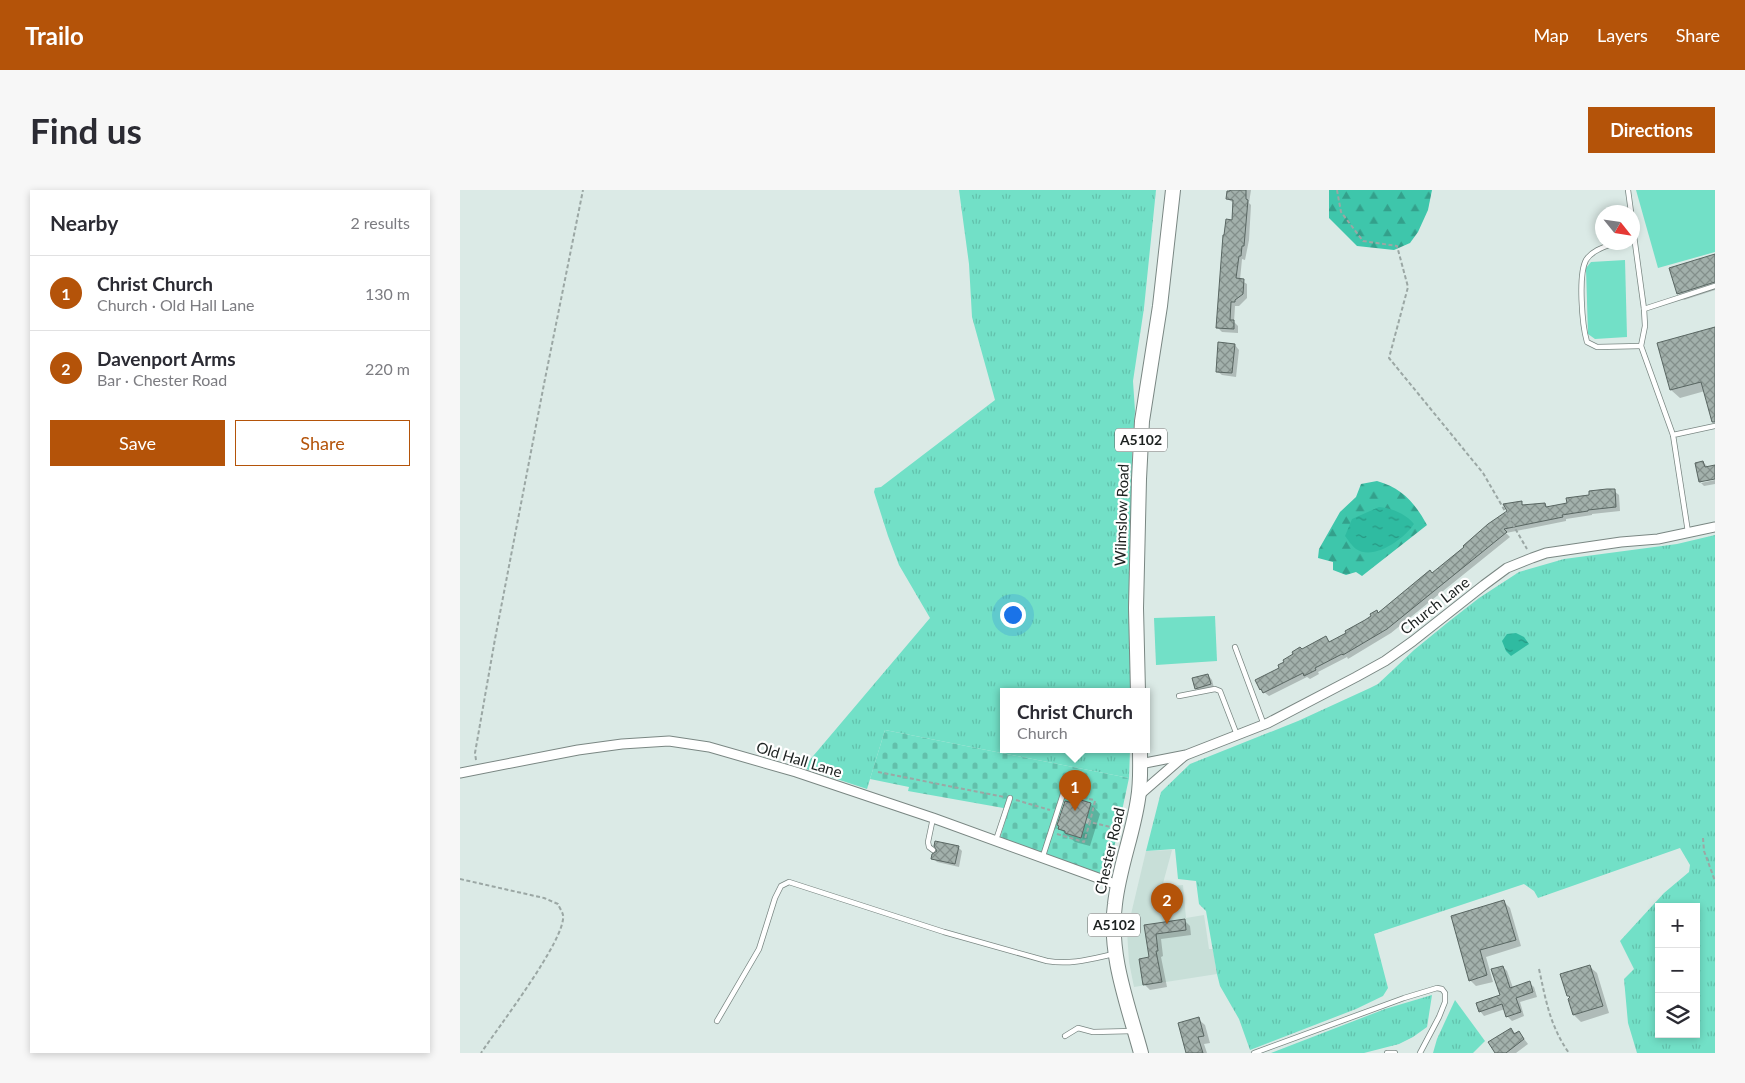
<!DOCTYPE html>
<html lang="en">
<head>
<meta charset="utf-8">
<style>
	body { margin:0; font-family:Lato,sans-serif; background:#f7f7f7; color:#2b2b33 }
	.controls { position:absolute; right:15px; bottom:15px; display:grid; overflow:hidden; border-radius:0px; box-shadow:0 2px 8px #0003 }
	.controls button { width:45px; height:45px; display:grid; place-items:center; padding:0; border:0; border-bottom:1px solid #e1e1e2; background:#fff; color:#2b2b33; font:25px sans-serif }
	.compass { position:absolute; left:1135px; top:15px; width:45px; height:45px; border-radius:50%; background:#fff; box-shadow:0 2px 8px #0003; rotate:120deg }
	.you { position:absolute; left:552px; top:424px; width:18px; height:18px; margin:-12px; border:4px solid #fff; border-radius:50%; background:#1a73e8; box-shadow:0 0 0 8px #1a73e833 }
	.badge { display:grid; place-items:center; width:32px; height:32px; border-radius:50%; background:#b45309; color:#fff; font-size:16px; font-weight:700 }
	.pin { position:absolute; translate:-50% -41px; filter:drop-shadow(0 1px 2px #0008) }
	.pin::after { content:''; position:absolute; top:26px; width:18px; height:15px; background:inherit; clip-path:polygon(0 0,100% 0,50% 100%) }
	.popup { position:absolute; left:540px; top:498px; width:150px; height:65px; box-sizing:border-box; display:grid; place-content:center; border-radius:0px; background:#fff; filter:drop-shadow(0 1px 4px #0005); font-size:16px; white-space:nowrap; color:#7c7c81 }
	.popup b { font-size:19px; color:#2b2b33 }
	.popup::after { content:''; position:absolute; left:50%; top:100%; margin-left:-10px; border:10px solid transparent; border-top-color:#fff }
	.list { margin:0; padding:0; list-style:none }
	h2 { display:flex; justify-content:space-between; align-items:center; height:65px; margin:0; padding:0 20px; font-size:21px }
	h2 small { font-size:16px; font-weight:400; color:#7c7c81 }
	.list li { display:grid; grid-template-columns:32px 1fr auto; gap:15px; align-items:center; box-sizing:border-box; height:75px; padding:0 20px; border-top:1px solid #e1e1e2 }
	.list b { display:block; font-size:19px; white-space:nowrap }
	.list p { margin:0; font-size:16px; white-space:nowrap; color:#7c7c81 }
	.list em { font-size:16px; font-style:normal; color:#7c7c81 }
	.actions { display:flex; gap:10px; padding:15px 20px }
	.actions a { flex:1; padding:11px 0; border:1px solid #b45309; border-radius:0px; text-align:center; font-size:18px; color:#b45309 }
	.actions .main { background:#b45309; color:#fff }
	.icon { flex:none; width:28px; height:28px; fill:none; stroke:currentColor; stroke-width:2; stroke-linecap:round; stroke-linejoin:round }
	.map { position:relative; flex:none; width:1255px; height:863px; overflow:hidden; border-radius:0px }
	header { display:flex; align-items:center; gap:30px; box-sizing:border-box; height:70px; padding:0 25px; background:#b45309; color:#fff }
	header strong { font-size:24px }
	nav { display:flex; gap:28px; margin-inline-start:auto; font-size:18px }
	.intro { display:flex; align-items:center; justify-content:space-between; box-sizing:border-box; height:120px; padding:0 30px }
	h1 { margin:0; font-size:35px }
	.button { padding:12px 22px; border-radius:0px; background:#b45309; color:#fff; font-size:18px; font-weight:700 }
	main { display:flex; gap:30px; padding:0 30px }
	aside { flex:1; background:#fff; border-radius:0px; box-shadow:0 2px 8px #0003 }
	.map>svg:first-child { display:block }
	.built { fill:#c8dfd8 }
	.grass { fill:url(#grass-tufts); fill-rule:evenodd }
	.forest { fill:url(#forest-firs) }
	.cemetery { fill:url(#cemetery-stones); fill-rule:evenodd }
	.pitch { fill:#72e0c7 }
	.water { fill:url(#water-ripples) }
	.shadow { fill:#0003 }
	.building { fill:url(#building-cross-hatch); stroke:#596662 }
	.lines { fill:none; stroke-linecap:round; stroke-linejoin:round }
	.lane-casing { stroke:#7a8783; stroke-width:6 }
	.street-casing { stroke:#7a8783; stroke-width:11 }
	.primary-casing { stroke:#7a8783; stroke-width:16 }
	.path { stroke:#9ba7a4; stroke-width:2; stroke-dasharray:4 2.5; stroke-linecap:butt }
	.lane { stroke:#fff; stroke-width:4.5 }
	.street { stroke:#fff; stroke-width:9 }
	.primary { stroke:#fff; stroke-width:14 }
	.labels { text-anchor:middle; stroke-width:4.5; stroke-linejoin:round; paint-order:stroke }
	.shield { fill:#fff; stroke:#606463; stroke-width:1 }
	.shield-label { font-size:14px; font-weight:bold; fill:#1c2120 }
	.street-label { font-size:15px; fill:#1c2120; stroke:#fff }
</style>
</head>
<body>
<header>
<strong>Trailo</strong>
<nav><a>Map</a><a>Layers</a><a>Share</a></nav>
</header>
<div class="intro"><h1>Find us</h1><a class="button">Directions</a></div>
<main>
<aside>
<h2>Nearby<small>2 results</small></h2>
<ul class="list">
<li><span class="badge">1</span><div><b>Christ Church</b><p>Church · Old Hall Lane</p></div><em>130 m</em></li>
<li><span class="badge">2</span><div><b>Davenport Arms</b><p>Bar · Chester Road</p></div><em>220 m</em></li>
</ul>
<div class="actions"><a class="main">Save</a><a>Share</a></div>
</aside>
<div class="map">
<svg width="1255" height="863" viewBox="0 0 1255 863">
	<defs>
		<pattern id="grass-tufts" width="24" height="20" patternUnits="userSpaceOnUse" patternTransform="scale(1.25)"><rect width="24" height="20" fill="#72e0c7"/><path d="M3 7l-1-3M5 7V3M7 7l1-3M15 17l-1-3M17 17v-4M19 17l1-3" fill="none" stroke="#62c0ab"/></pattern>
		<pattern id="forest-firs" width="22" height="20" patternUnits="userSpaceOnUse" patternTransform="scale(1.25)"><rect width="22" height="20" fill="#3ec6ab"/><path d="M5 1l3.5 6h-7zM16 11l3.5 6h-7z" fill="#33a08b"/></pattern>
		<pattern id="cemetery-stones" width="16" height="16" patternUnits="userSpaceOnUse" patternTransform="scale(1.25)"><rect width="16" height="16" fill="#72e0c7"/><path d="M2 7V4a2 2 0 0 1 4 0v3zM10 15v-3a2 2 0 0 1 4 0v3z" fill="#62c0ab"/></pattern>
		<pattern id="water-ripples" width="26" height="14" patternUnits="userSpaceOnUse" patternTransform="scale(1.25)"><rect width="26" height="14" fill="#2fbba1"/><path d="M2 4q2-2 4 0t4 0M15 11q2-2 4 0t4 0" fill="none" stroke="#279883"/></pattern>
		<pattern id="building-cross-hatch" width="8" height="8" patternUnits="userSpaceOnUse" patternTransform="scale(1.25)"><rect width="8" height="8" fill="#a2b0ab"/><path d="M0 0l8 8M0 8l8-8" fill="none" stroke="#838f8b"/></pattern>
	</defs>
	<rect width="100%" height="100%" fill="#dbeae6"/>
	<path class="built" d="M712,660L702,697L723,695L726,728L744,725L749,759H753L757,784L674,797L669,772L667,741L686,661Z"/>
	<g class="grass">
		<path d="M499,0H696L684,118L673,191L675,221L672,264L670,502H544V560H670L669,588L425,540L407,599L343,578L470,428L439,375L428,346L414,302L415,298L421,297L535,210L512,127L509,74Z"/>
		<path d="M1255,345V863H1177L1168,833L1164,789L1174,779L1160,751L1204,703L1229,682L1230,675L1220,658L1078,708L1074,701L1064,694L914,744L928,798L923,806L896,819L790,860L779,829L760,796L757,784L746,721L739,714L736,691L718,689L715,659L686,661L701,602L730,574L838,531L910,498L918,494L954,460L987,433L1019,408L1059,382L1104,369L1217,354ZM1199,717H1236V844H1199Z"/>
		<path d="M972,805L967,837L953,847L939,854L904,863H811L925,819Z"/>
		<path d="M995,810L1025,851L1013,863H973L977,849Z"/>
	</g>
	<g class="forest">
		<path d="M869,0H972L968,20L958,42L950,53L934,60L897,56L869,28Z"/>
		<path d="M917,291C942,298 955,313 967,335L902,386L896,382L886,385L873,380V372L858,368L859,359L880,322L896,307L901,294Z"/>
	</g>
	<path class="cemetery" d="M425,540L669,588L650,677L648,680L639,683L540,648L549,619L448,601L449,597L410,589ZM614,608L631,613L627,628L630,629L628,634L625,633L621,648L605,643V641L599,639V636L597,635L604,611L613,613Z"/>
	<g class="pitch">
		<path d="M1176,0H1255V62L1198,78Z"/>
		<path d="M1165,70L1167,147L1135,149L1128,144L1126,78L1131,72Z"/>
		<path d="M755,426L757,471L696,475L694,428Z"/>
	</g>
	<g class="water">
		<path d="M919,317C932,318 946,324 954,334C944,349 914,371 896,359C892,356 888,350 885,346L892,329Z"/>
		<path d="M1056,443L1064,447L1069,454L1051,466L1046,461L1042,451L1047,444Z"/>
	</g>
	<g class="shadow">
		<path d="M769,0H791L789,13L791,15L789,50L785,70L782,69L780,90L787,94V108L779,116H775L774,132L778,136V143L762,142L758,138L773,31L774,13L767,9Z"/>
		<path d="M1255,65V100L1224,110L1218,103Z"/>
		<path d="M1255,138V231L1245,201L1220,208L1211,200Z"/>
		<path d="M775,155L779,160L776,187L762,185L757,181Z"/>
		<path d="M1243,272L1248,277L1255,276V288L1241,291V293L1255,290V294L1244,296L1240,292Z"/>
		<path d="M1154,301L1159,305L1160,321L1132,324V325L1106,329V331L1046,343L1050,347L931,443L888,469L887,467L858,482L859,484L850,489L847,487L809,506L804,502L821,479L842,460L866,447L871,453L905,431L917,421L919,424L973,384L1061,313L1065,316L1085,314L1088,318L1108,314Z"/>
		<path d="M748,485L752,490L754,498L741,502L736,498Z"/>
		<path d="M631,614L640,624L630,656L615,652L600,639Z"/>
		<path d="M498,657L502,661L499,677L477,672L473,668Z"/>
		<path d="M1044,712L1050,718L1061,756L1026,767L1033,792L1016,796L1010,790L992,727Z"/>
		<path d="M724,730L730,736L731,745L701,749L703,766L701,767L707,797L690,800L684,794L690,768L686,736Z"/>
		<path d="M1043,777L1047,781L1053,798L1069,793L1074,797L1077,807L1060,812L1064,826L1052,831L1047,826L1045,819L1024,826L1020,821L1041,806Z"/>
		<path d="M1130,777L1137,783L1149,823L1121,832L1114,825L1109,809L1111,808L1108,806Z"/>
		<path d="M738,829L745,835L750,853L744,854L747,863H728Z"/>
		<path d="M1051,839L1056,844L1059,842L1068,854L1056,863H1036Z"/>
	</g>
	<g class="building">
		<path d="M770,0H786V9L788,10L784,56H782L781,66H779L776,88L784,89L783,104L775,110V112H771L770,130H774V139L756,138L763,45H764L766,29L772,30L773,10L766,9L767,1H770Z"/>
		<path d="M1255,64V92L1217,104L1209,78Z"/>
		<path d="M1255,137V232H1252L1241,192L1210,200L1197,153Z"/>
		<path d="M758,152L775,154L772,183L756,182Z"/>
		<path d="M1243,271L1245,277L1255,275V289L1239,292L1235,273Z"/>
		<path d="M1147,299H1155L1156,317L1128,320V321L1102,325L1103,327L1044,339L1047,342L927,439L883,465L882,464L855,478L856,480L844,486L843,483L803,503L801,499L800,500L795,490L819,478L818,475L824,472L823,470L833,464L832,462L840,457L842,459L866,446L869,452L886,443L885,441L905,430L911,426L910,424L917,420L918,423L970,380L972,383L1004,357L1003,356L1028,334L1047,321L1043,314L1062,311V315L1085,313L1086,317L1107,313L1106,308L1129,305V301Z"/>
		<path d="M748,484L751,494L735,499L732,488Z"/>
		<path d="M614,608L631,613L621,648L605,643V641L598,639L599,636L597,635L605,611L613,613Z"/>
		<path d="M475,651L499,656L495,674L471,669L472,664L477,661L474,656Z"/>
		<path d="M1044,710L1056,750L1020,760L1027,785L1009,791L991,726Z"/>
		<path d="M725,729L726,740L696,744L698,761H696L702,792L683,795L679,769L689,767L684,735Z"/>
		<path d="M1130,775L1143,816L1113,825L1108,809L1110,807L1109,806H1107L1100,784Z"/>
		<path d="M1043,776L1050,798L1070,791L1073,802L1056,808L1061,822L1046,827L1042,814L1019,822L1016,813L1040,805L1031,779Z"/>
		<path d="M739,827L744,846L738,847L743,863H726L718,833Z"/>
		<path d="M1051,838L1054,844L1059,841L1064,849L1046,863H1035L1028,852Z"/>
	</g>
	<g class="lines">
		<g class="lane-casing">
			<g id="lane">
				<path d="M1168,0L1171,22"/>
				<path d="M1172,31L1184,119L1185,136L1181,156L1213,245"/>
				<path d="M1157,52C1147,56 1132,60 1126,70C1118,85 1122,135 1127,152L1137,157L1181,156"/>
				<path d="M1184,119L1255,96"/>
				<path d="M1228,342L1213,245L1255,236"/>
				<path d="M775,457L804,535"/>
				<path d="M719,506L755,499L760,501L777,545"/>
				<path d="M473,628L468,652L469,657L473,660"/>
				<path d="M536,650L550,608"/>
				<path d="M582,669L603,604"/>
				<path d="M257,831L299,759L315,708L321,696L329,692L484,742L587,771C611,775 631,769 654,764"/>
				<path d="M605,846L618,838L633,842L673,841"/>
				<path d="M794,863L944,808L977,798L982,799L985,803V812L979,827L960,863"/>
				<path d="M927,863H935"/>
			</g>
		</g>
		<g class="street-casing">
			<g id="street">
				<path d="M680,574L726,565L808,533L896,487L925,471L953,451L1024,395L1047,378L1072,368L1086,363L1161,352L1198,349L1255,337"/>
				<path d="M0,583L118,560L162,554L209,551L249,557L336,582L473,628L652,693H659"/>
				<path d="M678,606L724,566"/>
			</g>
		</g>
		<g class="primary-casing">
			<g id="primary">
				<path d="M678,502L676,418L679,289L682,231L700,116L713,0"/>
				<path d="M680,560C680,576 681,593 678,609C673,644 659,678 655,714C648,764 668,815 681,863"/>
			</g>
		</g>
		<g class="path">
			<path d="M877,0L881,22L903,51L937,56L948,97L929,168L1023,283L1067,359"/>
			<path d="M16,570L15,563L35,449L84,194L123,0"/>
			<path d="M418,582L544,607"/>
			<path d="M610,605L634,610L635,611L630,632H629"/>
			<path d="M556,610L590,620"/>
			<path d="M597,644L624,652L630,632L659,639"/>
			<path d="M1243,648L1244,661L1255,691"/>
			<path d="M0,689L84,708L98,714C99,717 102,721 103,725C107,748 37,839 21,863"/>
			<path d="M1079,779C1086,811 1090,836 1109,863"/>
		</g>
		<use href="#lane" class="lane"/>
		<use href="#street" class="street"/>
		<use href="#primary" class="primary"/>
	</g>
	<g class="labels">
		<g class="shield">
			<rect x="655" y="238.5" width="52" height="23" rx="4"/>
			<rect x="628" y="723.5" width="52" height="23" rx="4"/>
		</g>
		<g class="shield-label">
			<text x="681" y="255">A5102</text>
			<text x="654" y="740">A5102</text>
		</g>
		<g class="street-label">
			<text transform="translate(662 325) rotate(-88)" y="5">Wilmslow Road</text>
			<text transform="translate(975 416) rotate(-38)" y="5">Church Lane</text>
			<text transform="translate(339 570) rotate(17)" y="5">Old Hall Lane</text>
			<text transform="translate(650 661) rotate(-77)" y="5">Chester Road</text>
		</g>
	</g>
</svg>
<div class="controls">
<button>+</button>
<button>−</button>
<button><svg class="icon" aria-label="layers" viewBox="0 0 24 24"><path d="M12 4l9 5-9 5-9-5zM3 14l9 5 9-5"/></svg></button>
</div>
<svg class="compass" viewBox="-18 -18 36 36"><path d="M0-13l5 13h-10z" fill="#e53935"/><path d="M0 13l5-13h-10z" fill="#7c7c81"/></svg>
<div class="you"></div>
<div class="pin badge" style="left:615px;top:621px">1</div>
<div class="popup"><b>Christ Church</b>Church</div>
<div class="pin badge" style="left:707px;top:734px">2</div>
</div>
</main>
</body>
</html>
